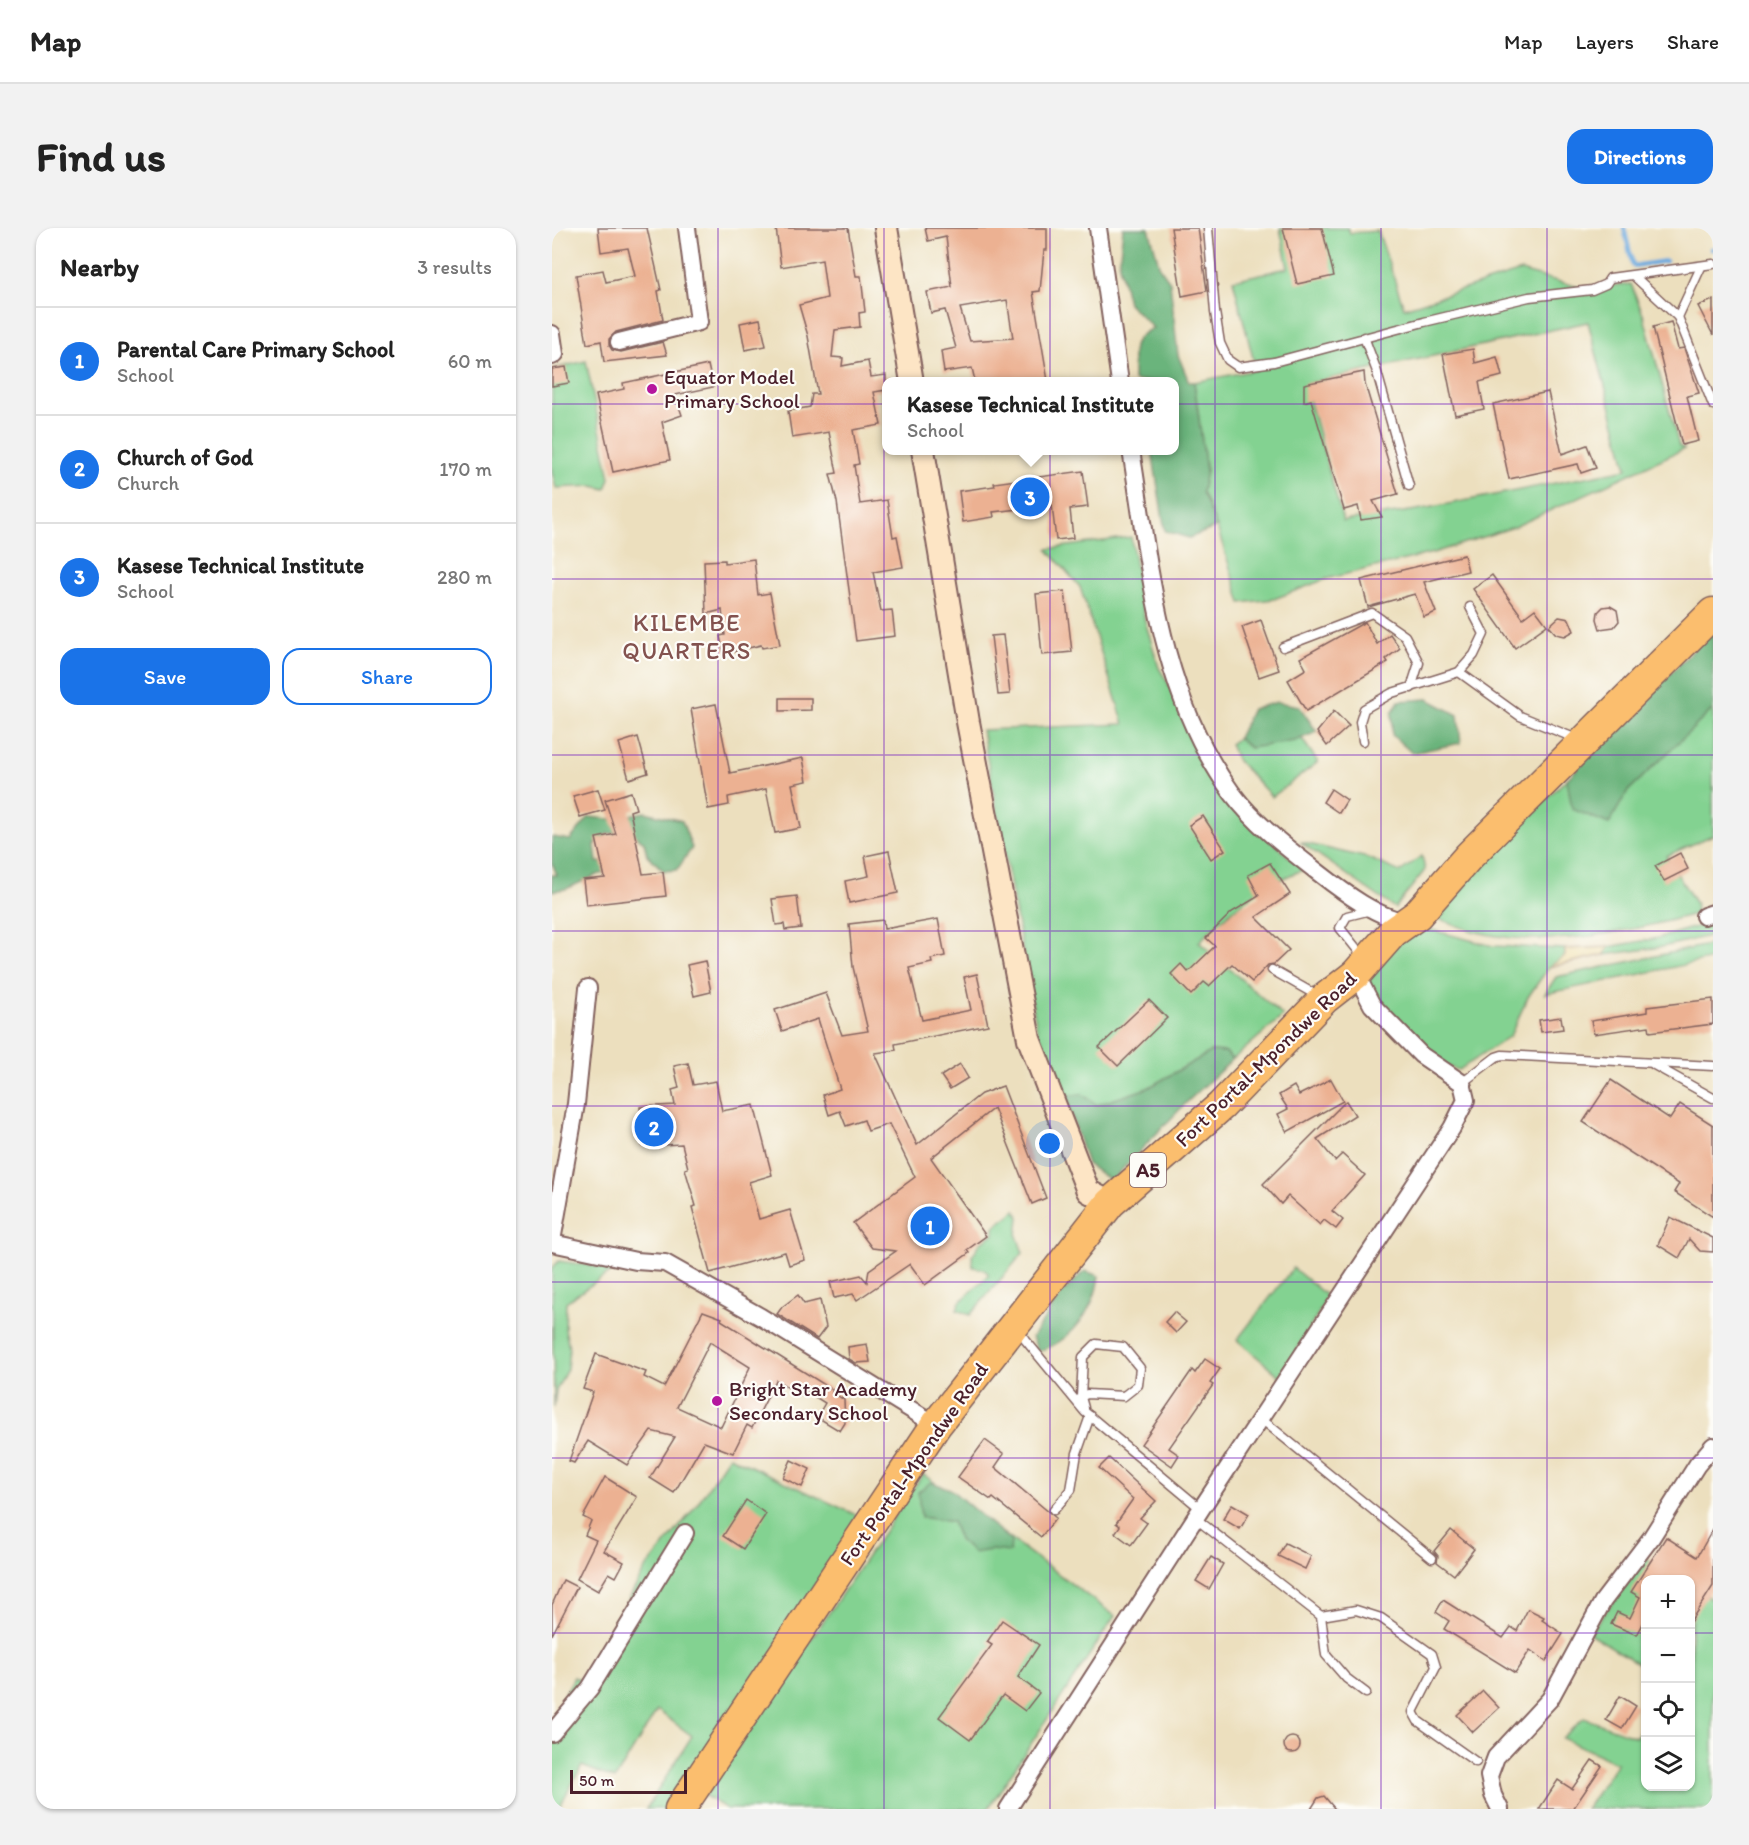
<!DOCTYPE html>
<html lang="en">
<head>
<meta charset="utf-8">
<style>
	body { margin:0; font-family:Itim,sans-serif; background:#f2f2f2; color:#222 }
	.controls { position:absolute; right:18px; bottom:18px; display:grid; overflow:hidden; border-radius:12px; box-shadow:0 2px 4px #0004 }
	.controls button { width:54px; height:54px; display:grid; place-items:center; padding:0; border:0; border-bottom:2px solid #e0e0e0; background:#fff; color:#222; font:30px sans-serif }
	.scale { position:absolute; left:18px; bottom:15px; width:117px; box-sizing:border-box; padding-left:6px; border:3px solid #4a1f2b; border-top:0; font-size:16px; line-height:21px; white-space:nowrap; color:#4a1f2b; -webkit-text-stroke:4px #fdfcf7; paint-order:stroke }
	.you { position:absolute; left:498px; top:916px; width:21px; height:21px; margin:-15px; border:4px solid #fff; border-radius:50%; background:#1a73e8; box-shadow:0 0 0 9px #1a73e833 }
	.badge { display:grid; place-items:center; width:39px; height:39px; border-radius:50%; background:#1a73e8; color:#fff; font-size:20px; font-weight:700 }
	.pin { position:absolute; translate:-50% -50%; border:3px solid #fff; box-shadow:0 2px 6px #0006 }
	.popup { position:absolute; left:330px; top:149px; width:297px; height:78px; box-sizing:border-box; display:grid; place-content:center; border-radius:12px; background:#fff; filter:drop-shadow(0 2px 4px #0005); font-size:20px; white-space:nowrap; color:#767676 }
	.popup b { font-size:22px; color:#222 }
	.popup::after { content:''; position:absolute; left:50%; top:100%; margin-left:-12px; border:12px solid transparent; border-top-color:#fff }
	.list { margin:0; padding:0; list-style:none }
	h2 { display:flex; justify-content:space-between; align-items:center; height:78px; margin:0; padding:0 24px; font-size:26px }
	h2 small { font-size:20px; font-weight:400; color:#767676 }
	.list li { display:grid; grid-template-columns:39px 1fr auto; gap:18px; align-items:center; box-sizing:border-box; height:108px; padding:0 24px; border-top:2px solid #e0e0e0 }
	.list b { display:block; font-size:22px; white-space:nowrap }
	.list p { margin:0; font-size:20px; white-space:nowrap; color:#767676 }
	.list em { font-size:20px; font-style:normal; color:#767676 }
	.actions { display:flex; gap:12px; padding:18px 24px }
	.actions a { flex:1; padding:14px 0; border:2px solid #1a73e8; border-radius:18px; text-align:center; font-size:21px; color:#1a73e8 }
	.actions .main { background:#1a73e8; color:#fff }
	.icon { flex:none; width:33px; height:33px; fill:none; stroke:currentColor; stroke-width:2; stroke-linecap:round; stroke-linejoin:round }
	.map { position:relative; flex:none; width:1161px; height:1581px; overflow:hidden; border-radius:18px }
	header { display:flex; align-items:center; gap:36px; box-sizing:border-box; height:84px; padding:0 30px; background:#fff; border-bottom:2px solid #e0e0e0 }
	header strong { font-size:28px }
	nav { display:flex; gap:33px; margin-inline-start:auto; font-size:21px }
	.intro { display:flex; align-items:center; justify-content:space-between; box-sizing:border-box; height:144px; padding:0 36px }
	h1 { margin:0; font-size:42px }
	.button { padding:15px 27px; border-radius:18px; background:#1a73e8; color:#fff; font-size:21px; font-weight:700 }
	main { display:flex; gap:36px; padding:0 36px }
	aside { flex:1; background:#fff; border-radius:18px; box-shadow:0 2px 4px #0004 }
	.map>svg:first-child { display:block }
	.green { fill:#83d291; stroke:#66785e; stroke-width:1.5; fill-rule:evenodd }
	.forest { fill:#6ab47b; stroke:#5a6a53; stroke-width:1.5 }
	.sand { fill:#eeda9e; stroke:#9c7c64; stroke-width:1.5 }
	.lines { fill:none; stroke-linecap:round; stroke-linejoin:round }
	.stream { stroke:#6daadf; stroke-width:4.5 }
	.building { fill:#ecb192; fill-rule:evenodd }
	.lane-casing { stroke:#83625e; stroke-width:11 }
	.street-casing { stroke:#83625e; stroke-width:20 }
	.secondary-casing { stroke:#83625e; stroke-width:26 }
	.highway-casing { stroke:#83625e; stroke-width:33 }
	.lane { stroke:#fff; stroke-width:8 }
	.street { stroke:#fff; stroke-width:16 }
	.secondary { stroke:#fde5c5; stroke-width:22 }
	.highway { stroke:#fbbe6e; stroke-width:30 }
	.grid { fill:none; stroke:#7b2cbf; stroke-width:1.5; stroke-opacity:0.55 }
	.poi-dot { fill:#b5179e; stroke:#fdfcf7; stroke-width:2 }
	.labels { text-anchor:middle; stroke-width:4.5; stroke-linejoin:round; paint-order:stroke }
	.shield { fill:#fdfcf7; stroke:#806168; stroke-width:1.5 }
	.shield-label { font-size:20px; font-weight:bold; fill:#4a1f2b }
	.poi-label { font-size:21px; fill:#4a1f2b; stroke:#fdfcf7; text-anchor:start }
	.street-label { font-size:21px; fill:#4a1f2b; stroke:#fdfcf7 }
	.quarter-label { font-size:24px; letter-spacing:1.5px; fill:#83524f; stroke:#fdfcf7 }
</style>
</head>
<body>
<header>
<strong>Map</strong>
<nav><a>Map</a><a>Layers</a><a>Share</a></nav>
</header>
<div class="intro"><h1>Find us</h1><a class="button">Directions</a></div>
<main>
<aside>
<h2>Nearby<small>3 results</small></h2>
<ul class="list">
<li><span class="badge">1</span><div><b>Parental Care Primary School</b><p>School</p></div><em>60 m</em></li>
<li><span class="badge">2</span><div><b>Church of God</b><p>Church</p></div><em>170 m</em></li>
<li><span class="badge">3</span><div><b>Kasese Technical Institute</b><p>School</p></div><em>280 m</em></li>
</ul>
<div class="actions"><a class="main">Save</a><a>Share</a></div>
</aside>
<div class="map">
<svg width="1161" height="1581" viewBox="0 0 1161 1581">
	<rect width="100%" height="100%" fill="#fdfcf7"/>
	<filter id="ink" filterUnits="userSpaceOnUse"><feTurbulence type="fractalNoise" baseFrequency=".0167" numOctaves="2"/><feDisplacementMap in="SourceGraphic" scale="12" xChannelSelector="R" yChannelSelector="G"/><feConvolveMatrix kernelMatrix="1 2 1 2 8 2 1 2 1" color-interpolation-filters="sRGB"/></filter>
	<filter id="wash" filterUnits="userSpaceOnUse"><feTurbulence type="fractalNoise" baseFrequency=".008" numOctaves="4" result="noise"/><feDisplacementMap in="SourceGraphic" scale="24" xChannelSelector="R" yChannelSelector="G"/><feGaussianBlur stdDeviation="1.35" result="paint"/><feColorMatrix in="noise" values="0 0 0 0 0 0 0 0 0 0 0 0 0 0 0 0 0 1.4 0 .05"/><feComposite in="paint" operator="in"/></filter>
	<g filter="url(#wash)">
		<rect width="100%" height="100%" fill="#ecdfbe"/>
		<g class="green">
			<path d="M728,0H796L798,5L826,3L852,80L969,43L1030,60L1079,56L1092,89L1127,218L1132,221L962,299L881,325L774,351L722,371L689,375L665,299L650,264L654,243L642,154L704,142L681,52L736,40ZM1036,94L1075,241L865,282L791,293L753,156Z"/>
			<path d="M34,133L58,250L54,261L41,258L4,260L0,244V141Z"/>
			<path d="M579,309L593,393L607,440L625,470L650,536L680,576L751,642C709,657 678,682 647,714L731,788L680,832L674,824L660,823L596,860L545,877L530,866L514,868L519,886L503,844L489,823L430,502L572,496L528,359L495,321Z"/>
			<path d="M1161,481V607L1114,628L1144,676L1143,686C1073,705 995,721 924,704C906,699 889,691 871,685L1015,551L1057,595L1075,564Z"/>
			<path d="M748,508L766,534L720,569L684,531L678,516L686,510L698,520Z"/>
			<path d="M748,614L816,630L848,644L870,628L873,642L843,680Z"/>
			<path d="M1161,694V707L1110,719L1052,727L1057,719L1106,710Z"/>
			<path d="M857,696L941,718L1013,721V728L997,739L976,769L958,808L907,842L877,834L807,760Z"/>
			<path d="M1161,716V731L993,766L1004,749Z"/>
			<path d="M464,982L467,989L465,1008L471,1025L418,1087L405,1082L408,1074L437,1047L433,1042L421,1039L420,1028L429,1014L442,1006V999Z"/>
			<path d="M7,1033L63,1041L14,1074L13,1101L17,1120L15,1141L4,1163L2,1180L0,1040Z"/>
			<path d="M741,1040L776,1069L729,1149L685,1112Z"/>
			<path d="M177,1228L313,1291L116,1581H94L140,1508L105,1482L63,1551L30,1538L6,1581H0V1491L22,1449L32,1454L92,1343L144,1278Z"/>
			<path d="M371,1246L563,1388L436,1581H175L153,1568Z"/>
			<path d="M1094,1330L1128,1351L1094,1352L1093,1440L1037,1405Z"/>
			<path d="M1139,1358L1161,1372V1581H1034L1065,1535L1010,1510L1032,1490L1084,1509L1093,1493L1094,1558H1138Z"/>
		</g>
		<g class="forest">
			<path d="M571,0H597L608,40L618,54L626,127L637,154H642L654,243L650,264L665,299L637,310L613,303L600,223L622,222V154L583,153L581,150C582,124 575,112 601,100L576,75L567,37Z"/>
			<path d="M1161,402V481L1075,564L1057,596L1020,581L1015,551Z"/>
			<path d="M876,471L906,487L909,515L860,525L840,507V485L847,473Z"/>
			<path d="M725,474L747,478L765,504L743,513L698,520L686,510L700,481Z"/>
			<path d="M93,584L130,593L140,620L125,642L112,643L95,627L92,614L81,606L56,605L43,617L45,634L60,635L69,641L45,647L14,661L0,663V647H5L0,635V609L18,612L37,589L58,591Z"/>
			<path d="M660,823L674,824L680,832L634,875L559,953L535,936L513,868L530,866L545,877L596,860Z"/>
			<path d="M533,1043L547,1048C543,1081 519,1115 486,1123L480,1109L510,1065Z"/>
			<path d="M379,1254L398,1261L459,1313L458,1324L439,1322L421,1325L407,1312L400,1294L369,1289L366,1264Z"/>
		</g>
		<path class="sand" d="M1057,719L1052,727L997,739L1013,728V721Z"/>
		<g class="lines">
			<g class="stream">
				<path d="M1072,0L1081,38L1114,33"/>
				<path d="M1159,21H1161"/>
			</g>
		</g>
		<g id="blocks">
			<g class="building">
				<path d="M46,0H95L109,62L106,63L111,92L64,104L57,111V117L60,122L69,124L111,114L115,127L52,134L49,113L35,116L24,47L51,42L54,54L83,48L76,20L49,24Z"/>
				<path d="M224,0H296L304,48H309L313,84L307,85L308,99L283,102L280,129L291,130L290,138L316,133L319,149L334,147V162L322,164L329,197L301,202L307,236L302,237L308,276L335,272L341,309L345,308L351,339L321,344L329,383L340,382L343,408L304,413L285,274L278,246L285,245L277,204L240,210L236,183L258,179L260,166H266L256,108L247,77L275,70L270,32L229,39Z"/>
				<path d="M373,0H495V22H492L488,63L481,64L496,153H423L420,140L392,144L389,123L404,120L393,82L379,85L375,64L400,59L394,9L376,13ZM455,72L461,110L418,113L408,80Z"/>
				<path d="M619,0H646L655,63L630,68Z"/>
				<path d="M731,0H770L782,48L745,56Z"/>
				<path d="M1161,72V107L1146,78Z"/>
				<path d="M208,91L214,118L193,122L188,95Z"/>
				<path d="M1119,94L1126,121L1132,120L1147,165L1135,168L1146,213L1130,217L1101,99Z"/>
				<path d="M921,121L923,135L945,129L950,148L927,154L932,181L903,187L891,126Z"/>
				<path d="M156,137L161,159L123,167L130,187L110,194L118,232L61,244L44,167L72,161L71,155Z"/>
				<path d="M14,139L17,155L0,158V141Z"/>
				<path d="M812,144L813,156L846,266L821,273L830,289L809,292L806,278L792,282L759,172L752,174V156Z"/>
				<path d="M996,164L1010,226L1035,217L1044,240L1029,245L1026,236L957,251L941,176Z"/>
				<path d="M531,243L536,279L518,281L521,310L504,312L500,277L441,284L442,289L411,294L407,263L443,258L442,255Z"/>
				<path d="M912,327L916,343L872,354L884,384L872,389L863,366L816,379L809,352Z"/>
				<path d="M202,331L206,367L218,365L228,417L210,420L209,417L172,426L168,408L173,407L170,382L154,386L152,333L173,332V335Z"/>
				<path d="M940,347L971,390L983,381L995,397L963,420L921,361Z"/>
				<path d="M513,363L520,424L490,427L484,366Z"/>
				<path d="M1058,378L1065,382L1067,393L1062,399L1048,401L1045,391L1046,384L1051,379Z"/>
				<path d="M1007,389L1017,391L1022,403L1013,408L1004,406L997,398Z"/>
				<path d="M709,392L727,442L707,449L690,399Z"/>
				<path d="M813,394L825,416L838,406L848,420L834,431L836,434L754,483L736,452L754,441L748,430Z"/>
				<path d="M451,407L458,466L446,467L439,408Z"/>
				<path d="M228,470H259V482L228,483Z"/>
				<path d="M164,476L178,545L251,530L255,553L240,556L249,600L223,605L214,561L176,569L177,577L156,581L139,481Z"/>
				<path d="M782,483L797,498L775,518L765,504Z"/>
				<path d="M86,509L96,545L77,551L67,515Z"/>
				<path d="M46,561L53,582L28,589L21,568Z"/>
				<path d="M779,561L795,572L787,585L771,574Z"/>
				<path d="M79,564L84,581L78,583L91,646L111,644L114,668L34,677L31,652L53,650L44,610L64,606L53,572Z"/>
				<path d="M651,588L673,622L659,631L637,597Z"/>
				<path d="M337,623L346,665L297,675L293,653L317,648L313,628Z"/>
				<path d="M1128,625L1136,641L1112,653L1103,638Z"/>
				<path d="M718,635L738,666L704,689L737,722L722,736L716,737L700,754L680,736L657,758L652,754L639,767L619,746L629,736L636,744L663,718L654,710L680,684L707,668L696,647Z"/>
				<path d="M245,668L249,700L233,702L232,696L224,697L220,671Z"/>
				<path d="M386,691L393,728L379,731L380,735L357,740L370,792L419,782L412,749L425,746L436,797L343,816L344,822L323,825L365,917L429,866L451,858L494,970L480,976L442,880L379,930L434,1008L415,1022L417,1025L373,1057L358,1036L305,1072L301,1066L282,1070L278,1054L309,1047L315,1054L317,1042L344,1023L320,1020L301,995L363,949L337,896L316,903L312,892L294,898L288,883L277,887L271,867L288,861L266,791L230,803L223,782L274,765L290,807L316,803L301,739L297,696L331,692L332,701Z"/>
				<path d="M153,733L159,764L142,768L135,737Z"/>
				<path d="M1161,771V796L1098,804L1097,798L1042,806L1039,793L1095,784V779Z"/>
				<path d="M597,772L615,790L566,838L547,819Z"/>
				<path d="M1009,789L1011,801L989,804L987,792Z"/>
				<path d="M136,835L141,857L164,853L170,883L202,877L220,947L197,954L207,991L238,982L253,1032L237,1037L233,1024L158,1045L140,979L144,978L133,941L136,940L130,916L90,918L88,879L123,877L120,862L127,860L122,838Z"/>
				<path d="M408,836L416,850L398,861L389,848Z"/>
				<path d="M779,851L791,873L735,904L726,886L736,881L727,867L742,858L747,867Z"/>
				<path d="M1059,852L1118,891L1128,876L1161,897V989L1122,964L1127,956L1031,894Z"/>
				<path d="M794,873L803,887L765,911L783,933L790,926L813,947L780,983L791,992L784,1001L772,992L768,997L736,968L729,976L711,956Z"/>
				<path d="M1118,989L1161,1010V1024L1148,1023L1137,1011L1127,1030L1106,1017Z"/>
				<path d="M246,1067L252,1076L268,1072L274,1099L265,1111L225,1086L230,1079Z"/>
				<path d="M151,1083L170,1090L169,1092L281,1162L280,1164L292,1172L293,1195L288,1203L265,1189L273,1175L254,1163L250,1168L224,1152L200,1200L195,1197L181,1225L152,1214L122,1265L98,1250L123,1209L99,1203L75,1237L36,1213L22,1235L17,1233L41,1164L31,1161L44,1126L94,1144L92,1149L112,1159ZM158,1114L198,1139L169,1199L125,1179Z"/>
				<path d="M622,1084L634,1094L624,1105L613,1094Z"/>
				<path d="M315,1116L318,1134L304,1135L297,1131L296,1119Z"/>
				<path d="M653,1131L668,1141L658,1155L661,1157L617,1220L627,1227L620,1238L589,1216L640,1142L643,1145Z"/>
				<path d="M433,1212L452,1226L443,1239L504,1290L489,1309L441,1270L439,1272L406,1249Z"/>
				<path d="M557,1230L604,1273L588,1290L595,1295L579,1317L563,1305L568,1298L564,1295L581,1271L547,1240Z"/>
				<path d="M239,1232L258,1241L250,1259L231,1250Z"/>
				<path d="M53,1249L85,1269L52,1323L72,1334L64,1349L57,1345L46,1363L25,1351L44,1312L33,1307L39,1293L31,1289Z"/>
				<path d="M194,1272L214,1286L191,1321L171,1308Z"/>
				<path d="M680,1276L697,1286L688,1301L671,1291Z"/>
				<path d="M1161,1301V1358L1138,1394V1352H1094V1390L1085,1407L1059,1396L1065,1384L1078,1390L1088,1369L1079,1364L1114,1309L1145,1329Z"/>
				<path d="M899,1302L922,1321L902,1347L885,1334L886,1328L882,1323Z"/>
				<path d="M733,1315L759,1328L753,1341L726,1328Z"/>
				<path d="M659,1329L671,1336L657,1361L644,1353Z"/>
				<path d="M11,1352L25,1359L0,1407V1377Z"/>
				<path d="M891,1372L951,1410L959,1399L965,1403L976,1381L992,1389L990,1392L1011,1406L994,1433L978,1422L963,1445L892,1401L897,1393L884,1384Z"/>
				<path d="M450,1392L487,1417L466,1449L487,1465L473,1483L451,1467L418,1512L387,1489L440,1417L435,1414Z"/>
				<path d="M931,1463L947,1480L921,1504L905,1487Z"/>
				<path d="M1068,1468L1084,1478L1070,1501L1054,1492Z"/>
				<circle cx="740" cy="1517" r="8"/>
				<path d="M1040,1532L1050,1538L1021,1581H987L1006,1552L1020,1561Z"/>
				<path d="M772,1568L783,1581H759L766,1570Z"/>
			</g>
		</g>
	</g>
	<g filter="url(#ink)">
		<use href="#blocks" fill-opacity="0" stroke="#83625e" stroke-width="1.5"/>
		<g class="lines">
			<g class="lane-casing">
				<g id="lane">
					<path d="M656,0L663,84L668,115L676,132L686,139L722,134L872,94L977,69L1040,62L1054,56L1058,50L1161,36"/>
					<path d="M1082,48L1126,89L1161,177"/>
					<path d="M1126,89L1149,39"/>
					<path d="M812,109L824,141L857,258"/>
					<path d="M731,419L820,385L853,408L867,435L859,460"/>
					<path d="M907,444L968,488L1025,511"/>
					<path d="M811,513L808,494L812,481L840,465L907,444L922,427L932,406L918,379"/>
					<path d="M812,730L788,700L795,688L819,682"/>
					<path d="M720,742L766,768"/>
					<path d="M1102,837L1161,870"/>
					<path d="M910,855L944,829L950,827L1161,838"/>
					<path d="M466,1103L533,1184L649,1281"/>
					<path d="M529,1169L535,1166L572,1168L586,1157L588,1140L571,1119L544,1116L531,1129L529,1169L532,1180"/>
					<path d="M708,1190L880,1330"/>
					<path d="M502,1282L519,1262L525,1225L538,1188"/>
					<path d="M643,1290L769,1388L774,1427L794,1450L814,1465"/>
					<path d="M769,1388L804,1382L829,1390L880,1426L884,1439L861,1484L866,1493L924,1534"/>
				</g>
			</g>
			<g class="street-casing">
				<g id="street">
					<path d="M546,0L568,154"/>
					<path d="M0,106L3,126L0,128"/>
					<path d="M67,114L147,94L135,0"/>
					<path d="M579,222C598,339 607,465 680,565C703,596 736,621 767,645C790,663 828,692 858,694"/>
					<path d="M1152,688L1161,685"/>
					<path d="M0,1013L24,876L36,760"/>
					<path d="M0,1015L84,1033L113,1035L209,1089L384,1197"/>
					<path d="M0,1505L38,1460L133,1305"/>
					<path d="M456,1581L649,1281L900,900L914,872L910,855L869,827L820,777L804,746"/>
					<path d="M948,1581L941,1567L937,1548L944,1529L998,1471L1051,1373L1099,1310L1145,1237L1161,1218"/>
				</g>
			</g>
			<g class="secondary-casing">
				<g id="secondary">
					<path d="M334,0L360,154"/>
					<path d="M371,222L416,494L477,811L536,963L558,975"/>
				</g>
			</g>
			<g class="highway-casing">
				<path id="highway" d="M128,1581L384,1197L558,975L669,878L772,771L804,746L841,704L865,687L917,628L1161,385"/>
			</g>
			<use href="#lane" class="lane"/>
			<use href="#street" class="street"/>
			<use href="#secondary" class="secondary"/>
			<use href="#highway" class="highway"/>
		</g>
	</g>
	<path class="grid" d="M166,0V1581M332,0V1581M498,0V1581M663,0V1581M829,0V1581M995,0V1581M0,176H1161M0,351H1161M0,527H1161M0,703H1161M0,878H1161M0,1054H1161M0,1230H1161M0,1405H1094M1138,1405H1161"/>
	<g class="poi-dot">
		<circle cx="100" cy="161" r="6"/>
		<circle cx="165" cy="1173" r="6"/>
	</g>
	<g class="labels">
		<rect class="shield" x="578" y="925" width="36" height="34" rx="4.5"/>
		<g class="shield-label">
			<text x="596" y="949">A5</text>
		</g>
		<g class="poi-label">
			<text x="112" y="156">Equator Model<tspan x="112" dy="24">Primary School</tspan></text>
			<text x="177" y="1168">Bright Star Academy<tspan x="177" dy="24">Secondary School</tspan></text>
		</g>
		<g class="street-label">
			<text transform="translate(714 831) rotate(-44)" y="7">Fort Portal-Mpondwe Road</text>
			<text transform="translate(362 1236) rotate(-55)" y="7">Fort Portal-Mpondwe Road</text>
		</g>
		<g class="quarter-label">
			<text x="135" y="403">KILEMBE<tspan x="135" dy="28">QUARTERS</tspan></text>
		</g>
	</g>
</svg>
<div class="controls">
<button>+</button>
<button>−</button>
<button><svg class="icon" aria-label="locate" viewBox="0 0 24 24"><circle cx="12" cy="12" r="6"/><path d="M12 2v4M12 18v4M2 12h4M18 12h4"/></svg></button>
<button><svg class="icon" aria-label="layers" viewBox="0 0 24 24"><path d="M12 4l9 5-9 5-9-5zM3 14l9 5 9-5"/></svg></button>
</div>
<div class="scale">50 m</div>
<div class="you"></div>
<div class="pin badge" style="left:378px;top:998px">1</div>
<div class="pin badge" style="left:102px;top:899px">2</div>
<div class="pin badge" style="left:478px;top:269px">3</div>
<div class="popup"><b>Kasese Technical Institute</b>School</div>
</div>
</main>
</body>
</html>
